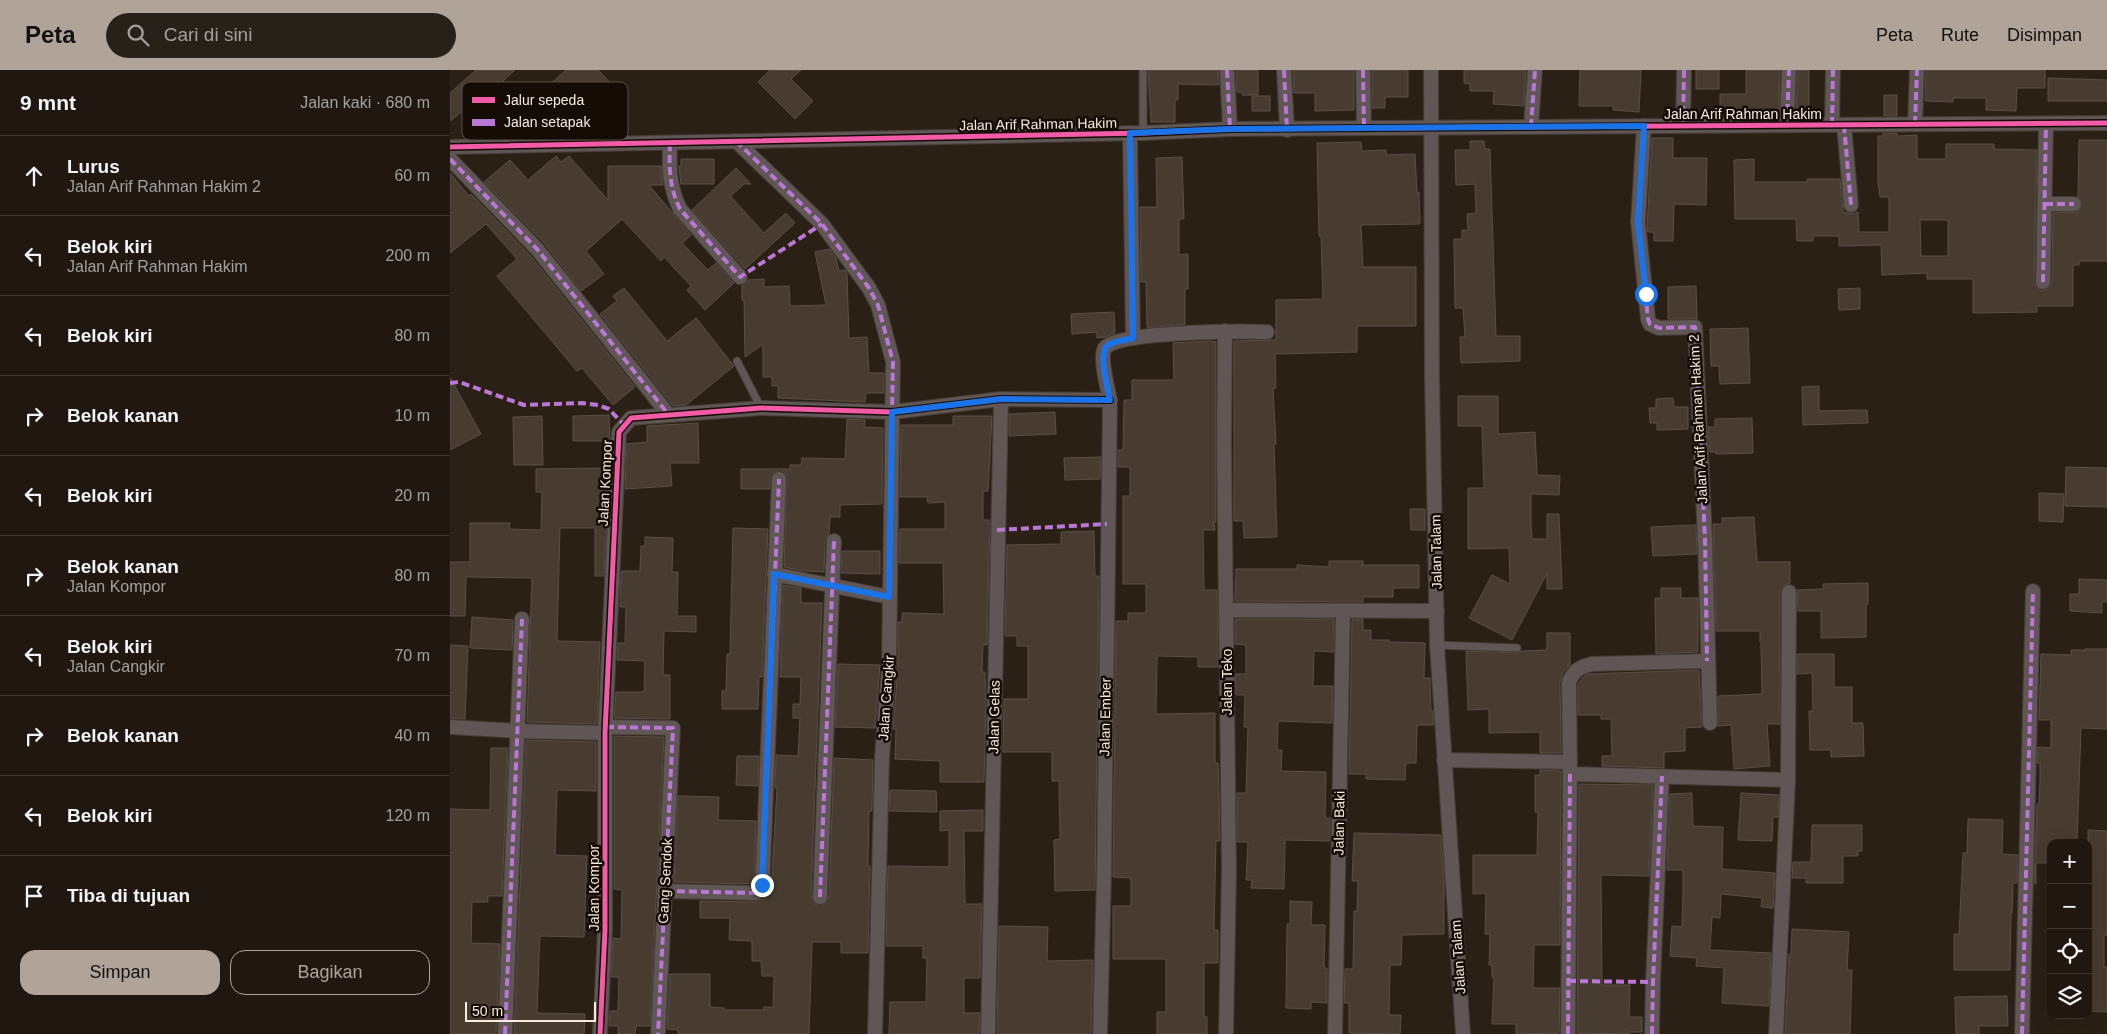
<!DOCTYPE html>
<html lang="id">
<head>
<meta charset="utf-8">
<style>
	body { margin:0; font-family:Helvetica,sans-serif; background:#282119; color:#f1f3f6 }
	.controls { position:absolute; right:15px; bottom:15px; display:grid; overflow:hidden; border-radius:10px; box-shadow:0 5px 20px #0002 }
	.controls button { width:45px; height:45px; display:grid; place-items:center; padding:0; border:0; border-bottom:1px solid #3d3730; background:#201810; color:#f1f3f6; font:25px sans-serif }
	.scale { position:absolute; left:15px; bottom:12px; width:131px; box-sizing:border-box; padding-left:5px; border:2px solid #f8eade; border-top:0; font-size:14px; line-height:18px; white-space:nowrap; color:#f8eade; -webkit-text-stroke:4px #150c05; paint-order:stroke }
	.stop { position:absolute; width:15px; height:15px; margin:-11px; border:4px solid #1a73e8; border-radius:50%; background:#fff }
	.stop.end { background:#1a73e8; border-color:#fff; box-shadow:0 1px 5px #0008 }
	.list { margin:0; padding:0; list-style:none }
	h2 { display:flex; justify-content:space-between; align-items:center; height:65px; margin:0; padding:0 20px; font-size:21px }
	h2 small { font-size:16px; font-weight:400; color:#a2a09f }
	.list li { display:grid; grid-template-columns:32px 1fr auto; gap:15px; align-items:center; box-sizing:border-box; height:80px; padding:0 20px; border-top:1px solid #3d3730 }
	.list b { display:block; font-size:19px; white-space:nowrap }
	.list p { margin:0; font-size:16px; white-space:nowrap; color:#a2a09f }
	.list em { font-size:16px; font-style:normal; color:#a2a09f }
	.actions { display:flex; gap:10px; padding:15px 20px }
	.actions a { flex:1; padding:11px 0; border:1px solid #b0a398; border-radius:15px; text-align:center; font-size:18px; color:#b0a398 }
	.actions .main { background:#b0a398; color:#111 }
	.icon { flex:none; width:28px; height:28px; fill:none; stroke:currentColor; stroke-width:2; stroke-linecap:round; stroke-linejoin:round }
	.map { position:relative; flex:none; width:1657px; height:964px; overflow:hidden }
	header { display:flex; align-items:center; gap:30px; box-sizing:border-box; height:70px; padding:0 25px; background:#b0a398; color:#111 }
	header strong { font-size:24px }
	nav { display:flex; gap:28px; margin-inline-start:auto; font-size:18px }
	.search { width:350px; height:45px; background:#282119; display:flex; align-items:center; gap:12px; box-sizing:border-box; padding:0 18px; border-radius:28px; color:#a2a09f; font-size:19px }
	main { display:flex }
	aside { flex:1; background:#201810 }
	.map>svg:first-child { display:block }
	.building { fill:#483b30; stroke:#5a5048; fill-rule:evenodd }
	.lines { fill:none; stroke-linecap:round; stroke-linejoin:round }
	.lane-casing { stroke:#463c34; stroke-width:9 }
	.street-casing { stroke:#463c34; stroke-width:16 }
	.lane { stroke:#5f5655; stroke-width:7 }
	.street { stroke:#5f5655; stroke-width:14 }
	.quiet { stroke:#ba77d6; stroke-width:4; stroke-dasharray:8 4; stroke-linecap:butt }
	.cycleway-casing { stroke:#150c05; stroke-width:8 }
	.cycleway { stroke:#f35aa7; stroke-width:5 }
	.route { stroke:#1a73e8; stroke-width:6 }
	.labels { text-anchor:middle; stroke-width:5; stroke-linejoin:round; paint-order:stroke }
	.street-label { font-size:14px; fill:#f8eade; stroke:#150c05 }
	.key { fill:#150c05; stroke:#594f46; stroke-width:1 }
	.key-label { font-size:14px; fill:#f8eade }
</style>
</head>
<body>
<header>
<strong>Peta</strong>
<div class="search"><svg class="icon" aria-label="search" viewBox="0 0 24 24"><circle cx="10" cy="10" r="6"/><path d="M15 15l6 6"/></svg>Cari di sini</div>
<nav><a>Peta</a><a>Rute</a><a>Disimpan</a></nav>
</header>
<main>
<aside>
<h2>9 mnt<small>Jalan kaki · 680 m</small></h2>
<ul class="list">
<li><svg class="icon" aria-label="ahead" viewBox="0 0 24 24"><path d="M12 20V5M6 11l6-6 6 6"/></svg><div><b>Lurus</b><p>Jalan Arif Rahman Hakim 2</p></div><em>60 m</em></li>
<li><svg class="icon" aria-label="left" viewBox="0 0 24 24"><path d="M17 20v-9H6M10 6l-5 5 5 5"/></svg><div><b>Belok kiri</b><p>Jalan Arif Rahman Hakim</p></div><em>200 m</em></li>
<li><svg class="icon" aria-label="left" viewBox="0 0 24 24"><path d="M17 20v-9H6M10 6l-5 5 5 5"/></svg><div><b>Belok kiri</b></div><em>80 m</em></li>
<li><svg class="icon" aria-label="right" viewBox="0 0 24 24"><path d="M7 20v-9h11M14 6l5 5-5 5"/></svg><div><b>Belok kanan</b></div><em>10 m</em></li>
<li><svg class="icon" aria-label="left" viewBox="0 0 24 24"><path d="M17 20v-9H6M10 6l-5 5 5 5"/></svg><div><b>Belok kiri</b></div><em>20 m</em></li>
<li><svg class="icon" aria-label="right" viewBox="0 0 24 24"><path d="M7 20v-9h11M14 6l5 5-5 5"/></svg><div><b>Belok kanan</b><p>Jalan Kompor</p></div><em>80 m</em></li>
<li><svg class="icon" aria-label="left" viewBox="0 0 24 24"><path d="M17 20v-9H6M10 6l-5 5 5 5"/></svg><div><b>Belok kiri</b><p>Jalan Cangkir</p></div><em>70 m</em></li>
<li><svg class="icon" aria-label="right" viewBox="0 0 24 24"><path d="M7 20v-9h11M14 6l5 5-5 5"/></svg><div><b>Belok kanan</b></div><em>40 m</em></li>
<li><svg class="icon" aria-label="left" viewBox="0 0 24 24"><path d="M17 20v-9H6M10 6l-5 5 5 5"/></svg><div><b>Belok kiri</b></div><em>120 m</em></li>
<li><svg class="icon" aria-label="arrive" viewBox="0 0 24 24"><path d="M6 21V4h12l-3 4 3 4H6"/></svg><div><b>Tiba di tujuan</b></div></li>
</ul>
<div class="actions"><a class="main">Simpan</a><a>Bagikan</a></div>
</aside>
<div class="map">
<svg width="1657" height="964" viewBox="0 0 1657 964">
	<rect width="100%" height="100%" fill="#2b2016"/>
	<g class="building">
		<path d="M26,0H65L53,11L71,31L55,46L34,24L0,51V23Z"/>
		<path d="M116,0H148L168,21L148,39L141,31L129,42L125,38L101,57L87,40L84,42L73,28L93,13L96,18Z"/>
		<path d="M320,0H351L341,9L363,31L345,49L308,12Z"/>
		<path d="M698,0H768L769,15L728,14V30H725V52H701Z"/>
		<path d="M786,0H808V25H792V22H787Z"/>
		<path d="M843,0H904V40L865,41V23H844Z"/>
		<path d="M922,0H958V27H935V38H922Z"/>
		<path d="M1014,0H1076L1074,36L1043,34L1044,21H1020V14L1014,13Z"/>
		<path d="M1130,0H1191L1189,42L1163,40V36H1129Z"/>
		<rect x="1246" y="0" width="23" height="19"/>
		<path d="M1296,0H1330L1329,42H1284V40H1270V24H1296Z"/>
		<path d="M1348,0H1359V42H1346Z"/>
		<path d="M1476,0H1595V18H1567L1566,41L1536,40V28H1503V32L1475,31Z"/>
		<path d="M1598,8L1657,10V31H1598Z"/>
		<rect x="1434" y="25" width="13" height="21"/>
		<rect x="802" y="26" width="18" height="15"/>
		<path d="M1433,63H1447V66L1467,65V89H1496V74H1544V79L1587,80L1584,212L1586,217L1592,221L1598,219L1602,212L1603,143L1628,142L1633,134L1628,126L1629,70H1657V191H1629V195H1623V236H1587V242L1523,243V209H1477V203L1432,205L1431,175L1389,176V166H1363V171H1347L1346,149H1285L1284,90L1304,89V112H1357V109H1390L1393,142L1401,144L1408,142L1409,162H1439V127H1430L1428,113V66H1433ZM1470,150H1498V186H1471Z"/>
		<path d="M1202,68H1223V88H1257L1256,135L1224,134L1223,171H1204V162H1198L1197,158Z"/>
		<path d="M1020,71H1034L1035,79H1040L1046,266H1070V291L1011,293L1010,267H1015L1013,238H1005L1004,169H1012V160H1018L1017,144L1026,143L1025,114L1006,115L1005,80H1020Z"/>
		<path d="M911,72L912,81L936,80V85L965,84L967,123L969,122L970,154L911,155L913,197H966V256H907V282L825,284L826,318H823L826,374H824L827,467L794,468L793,451H784V271L826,270V230L873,229L871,166H869L867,73Z"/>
		<path d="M106,86L111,92L119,86L158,130V96H211L213,115H199L241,165L232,173L258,200L266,193L284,213L255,240L237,220L241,216L214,187L211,191L172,149L136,181L154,204L131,221L94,173L34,112L60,90L78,110Z"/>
		<path d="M732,87L734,149H729V185L738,184V219H735V254L697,258L696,212H691L690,137H707L706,88Z"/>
		<path d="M231,89H264V114H231L229,96H231Z"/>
		<path d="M286,98L301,114H294L281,126L282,128L314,163L336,143L345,153L295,199L242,140Z"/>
		<path d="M0,103L19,126L21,124L80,185L185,317L163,335L132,298L127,301L47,206L67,189L36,154L0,183Z"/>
		<path d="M380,179L386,188L389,201L395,200L397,203L399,268L417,267L419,303H434V323H416L415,332L328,328V316H322V307H313V274L295,287L294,230H292V215L298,210L314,209V217L339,216L340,236L376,235L365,182Z"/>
		<path d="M1246,216L1247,249H1218V217Z"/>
		<path d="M174,218L217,271L246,248L284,296L236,335L223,336L150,244L167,231L163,226Z"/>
		<path d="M1410,218V239L1389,240L1388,219Z"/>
		<path d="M664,242L665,263L656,267L647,268V262L622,264L621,244Z"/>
		<path d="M1298,258L1300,313L1270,314L1269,296H1261L1260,259Z"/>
		<path d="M759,271L766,272V452H764L765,460H753L754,520H767L768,597H748V587L707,586L706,644L765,643V693H768L769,723L770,771H766L764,860H768V893H754V947H757V964H707V942H716V889H663V836H681V808L663,807L666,551H678V543H696V514H673V426H680V397H668V380H673L674,330H682V310H724L723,273Z"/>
		<path d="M0,307L31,364L0,380Z"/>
		<path d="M1369,316V341L1417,340L1418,353L1353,355L1352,317Z"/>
		<path d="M1008,326H1048V364L1085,362L1087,405L1110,406L1109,425L1081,424V453L1082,469H1097V444H1109L1112,519H1097V503L1062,570L1019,548L1042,505L1060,514L1059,478L1018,479V418H1034L1032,356H1008Z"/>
		<path d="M1223,328L1224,337H1238V359L1207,360V353H1200L1199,338H1206V329Z"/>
		<path d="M605,342L606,364L559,366V344Z"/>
		<path d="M159,345L160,371H123V346Z"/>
		<path d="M92,346L93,395H64L63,347Z"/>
		<path d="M503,346H542L538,421H533V450H540L537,575H533L532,602H535L536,629L534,712H490V691L445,689L446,659H443L448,597V552H452V543L494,544L493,493H449L450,459H495V432L478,433L477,427H450L451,355H503Z"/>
		<path d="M1302,348L1303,383L1266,384V382H1260L1258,357H1265V349Z"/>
		<path d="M397,349L415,350L414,357L433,358L432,434L390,435V447H380L379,464L375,471L374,502L354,501L334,497L337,405L333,401L325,402L320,408V419H291V399H340V395H351L352,388L395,389Z"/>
		<path d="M248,353L249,393H220L222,416L175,419L177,374L197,372V356Z"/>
		<path d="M651,387L650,409L615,410L614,388Z"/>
		<path d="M1616,397L1657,398V437L1615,436Z"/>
		<path d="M159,398L154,506H145V458H110L107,571L150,572L147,654L77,652L82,508L16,507L15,546H0V492H20V453H60L59,459L91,460L92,422H86V399Z"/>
		<path d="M1589,423L1614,424L1613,452L1589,451Z"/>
		<path d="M960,439H975V460H961Z"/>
		<path d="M1304,447L1307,492H1340V513L1334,515L1330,522V654H1317L1320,696L1284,699L1281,655L1268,656V626L1312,624L1311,572H1310V561H1266L1263,454H1272V448Z"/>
		<path d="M1246,455L1247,484L1203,486L1201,457Z"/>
		<path d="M283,458L318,459L312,607H309L308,639H272V621H276L277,584H280Z"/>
		<path d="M644,461L645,506H649L645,820L605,821L604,770L610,769L609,711H602V682H553L554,629H578V576H567V566H555L557,475L611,474V462Z"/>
		<path d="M195,467L223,468L222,502H228L227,546H246V562L214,561L213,605H220V649L164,648L166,622H194L195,591L167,590L168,573H175L176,537H170L171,501H190L191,476H195Z"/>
		<path d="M392,481H430V504L391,503Z"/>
		<path d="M879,491H913V495H969V518H943V527H913V532L785,531L786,499H847V495L879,497Z"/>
		<path d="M1629,509L1657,510V532H1652V543L1620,541V524H1629Z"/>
		<path d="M1418,513V534H1416V567L1371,568V541H1348L1347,520L1373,519V514Z"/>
		<path d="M333,515L351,518V533H372L361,827L366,835L374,834L379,827L384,688L423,690L422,741H419L418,796H420L418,883H391V872H362L359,964H228V960L217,959L220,904H260V937L274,938V940H314V937H323L324,906H312L311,891H302V871L279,870L280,848H250V831L306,832L315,829L321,822L327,718H325L326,685L348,686L350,648H343V634H350L351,607H330Z"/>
		<path d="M1211,518H1231V528H1248V582L1206,584L1205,528H1211Z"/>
		<path d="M22,547L63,550L62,580L20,578Z"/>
		<path d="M785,549H884V582L864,581L863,616H883L882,653L828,651L827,680H832L831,701L876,702L875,748H880V771L835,770L834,819L801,818L802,810H796L798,772H787V723H796L798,657H794L795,625H786L785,604H796V575L785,574Z"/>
		<path d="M902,549H913V560H921V570H939V572L975,573L974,608H980L981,641H983L984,655H967L966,693H956L955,710L916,709V704H899Z"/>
		<path d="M1097,563H1120V595L1113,603L1110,612L1111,683H1090V662L1039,663V639L1018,640L1016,581L1067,583L1072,581L1097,580Z"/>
		<path d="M0,575L18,576L15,649L0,648Z"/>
		<path d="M1635,579H1657V659L1631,658L1627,773H1601V793H1586V814H1584L1587,734H1589L1590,711V693H1587L1588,677L1601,678V650H1589L1591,584L1621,585V580H1635Z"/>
		<path d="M1347,584H1384V617H1402V653H1413L1414,686L1381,687V680H1360L1359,641H1363L1362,603L1347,604Z"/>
		<path d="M388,594L430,595L425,658L385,657Z"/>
		<path d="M1249,600L1252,657L1235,658V681L1214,682V698L1152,696V686H1162L1161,649H1151V645H1128V614L1132,608L1138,604Z"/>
		<path d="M164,666L214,667L200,956H186L185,964H168V956H159L160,941H168L169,907H161L163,868L171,869L172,820L164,819Z"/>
		<path d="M76,670L146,672V721L107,720L105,785L137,786L134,867L90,866L89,887L87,943L135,944L134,964H64Z"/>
		<path d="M41,678H58L52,826H38V832H22L21,873L50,874L46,964H0V739L40,740Z"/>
		<path d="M287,686H309L308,716L286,715Z"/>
		<path d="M1090,700L1111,701L1110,875H1084L1083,918H1110L1109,963L1066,964V954H1042L1044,907H1042V895H1039L1040,864H1035L1036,823L1023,824V785H1087L1088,742H1085V705H1090Z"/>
		<path d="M1129,714L1203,715L1199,806L1151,805L1152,915H1180L1179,947H1192V962H1179V964L1127,963Z"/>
		<path d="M440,720L486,721L487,742L439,741Z"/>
		<path d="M1242,723L1243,756L1273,757L1272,799L1325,803L1323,838L1311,837L1312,828L1271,824L1270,848L1262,847L1260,880L1321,883L1319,936L1272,933L1274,898L1246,896L1247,888L1220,886L1222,856L1232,857L1233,824V800H1217L1220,724Z"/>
		<path d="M1291,723L1329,725L1328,747H1323L1322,771L1288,770Z"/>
		<path d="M228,726L269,727L268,750L306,751L304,814L224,812Z"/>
		<path d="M533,740V761H514L515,834H532L530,908H514V943H530L529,964H439L440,932H476L477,888H473V876H436L438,796L499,797V760L490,761V741Z"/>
		<path d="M1518,749L1553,750L1552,784L1568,785L1567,813H1563L1562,843H1561L1560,900H1504V864H1509L1513,783H1517Z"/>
		<path d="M1362,755H1412V781H1408V786H1393V813H1356V808H1342L1343,792H1361Z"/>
		<path d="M1638,760L1657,761V865H1654V897H1657V942L1638,941V925H1641V900H1638Z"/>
		<path d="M904,763L991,765L994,807V864L952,865L951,895H940L939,945H951L950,964L899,963V933H894L895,899H903L904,841H907L908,811H902Z"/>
		<path d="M840,831L862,832L861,855H875L874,898H877V933L861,932V939L836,938L837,854H840Z"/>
		<path d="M549,856L598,857L597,891L643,890L641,964H547Z"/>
		<path d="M1342,859L1399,862L1397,900H1402L1400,964H1335L1339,884H1341Z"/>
		<path d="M1557,926L1558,956H1529V964H1506L1505,927Z"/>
	</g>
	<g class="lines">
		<g class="lane-casing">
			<g id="lane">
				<path d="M693,63V0"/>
				<path d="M287,291L311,338"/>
				<path d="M987,575L1067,578"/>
			</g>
		</g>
		<g class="street-casing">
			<g id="street">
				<path d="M777,0L780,59"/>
				<path d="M834,0L837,60"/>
				<path d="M913,0L914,58"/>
				<path d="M981,0L982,308L987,575L1013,964"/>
				<path d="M1337,54L1339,0"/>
				<path d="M1465,54L1467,0"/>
				<path d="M1382,55L1383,0"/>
				<path d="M1394,55L1401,135"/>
				<path d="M1194,56L1188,152L1198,249L1200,254L1209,258L1245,257L1255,469L1260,653"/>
				<path d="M1233,56L1234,0"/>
				<path d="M1081,57L1085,0"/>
				<path d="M680,63L683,268"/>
				<path d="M286,71L372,154L419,218L428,235L443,292L439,596L432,687L425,964"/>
				<path d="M220,73C219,96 219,117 230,139L290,207"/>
				<path d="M0,77L693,63L780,59L1657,53"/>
				<path d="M0,89L87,179L218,344"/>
				<path d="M1595,134H1624"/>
				<path d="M1593,212L1596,54"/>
				<path d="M775,261L774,374L779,799L776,964"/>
				<path d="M324,504L439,527"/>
				<path d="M777,540L987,541"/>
				<path d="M0,657L67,661L155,663"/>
				<path d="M156,657L223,658L208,964"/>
				<path d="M994,690L1120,692"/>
				<path d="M1120,704L1338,710"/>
				<path d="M215,821L306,823L312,821L329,409"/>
				<path d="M370,827L384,471"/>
				<path d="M55,964L72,549"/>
				<path d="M150,964L155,860V663L169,362L181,348L311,338L442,342L551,329L660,330"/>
				<path d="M538,964L551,329"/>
				<path d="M650,964L654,805L660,330C658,319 649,287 655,278C668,261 793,261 817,262"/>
				<path d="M885,964L893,542"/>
				<path d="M1118,964L1120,704L1119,612C1124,600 1130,597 1142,594L1257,591"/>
				<path d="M1202,964L1203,912L1212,706"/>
				<path d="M1326,964L1338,710L1339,522"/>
				<path d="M1572,964L1583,521"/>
			</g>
		</g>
		<use href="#lane" class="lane"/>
		<use href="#street" class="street"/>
		<g class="quiet">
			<path d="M777,0L780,59"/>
			<path d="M834,0L837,60"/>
			<path d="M913,0L914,58"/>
			<path d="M1337,54L1339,0"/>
			<path d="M1465,54L1467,0"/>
			<path d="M1382,55L1383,0"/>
			<path d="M1394,55L1401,135"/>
			<path d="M1194,56L1188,152L1198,249L1200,254L1209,258L1245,257L1255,469L1257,591"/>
			<path d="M1233,56L1234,0"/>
			<path d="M1081,57L1085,0"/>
			<path d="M286,71L372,154L419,218L428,235L443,292L442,342"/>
			<path d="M220,73C219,96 219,117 230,139L290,207L372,154"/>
			<path d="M0,89L87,179L218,344"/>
			<path d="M1595,134H1624"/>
			<path d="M1593,212L1596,54"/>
			<path d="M0,313L9,312L74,335L132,333L148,335L159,339L174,355"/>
			<path d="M547,460L657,454"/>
			<path d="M324,504L439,527"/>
			<path d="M156,657L223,658L208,964"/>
			<path d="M215,821L306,823L312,821L329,409"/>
			<path d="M370,827L384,471"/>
			<path d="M1118,911L1203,912"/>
			<path d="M55,964L72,549"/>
			<path d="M1118,964L1120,704"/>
			<path d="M1202,964L1203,912L1212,706"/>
			<path d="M1572,964L1583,521"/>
		</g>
		<g class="cycleway-casing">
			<g id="cycleway">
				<path d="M0,77L693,63L780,59L1657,53"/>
				<path d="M150,964L155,860V663L169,362L181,348L311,338L442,342L551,329L660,330"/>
			</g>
		</g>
		<use href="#cycleway" class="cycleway"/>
	</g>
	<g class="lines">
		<path class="route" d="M312,815L324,504L439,527L442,342L551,329L660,330C658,318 646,280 660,274C666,271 676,270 683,268L680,63L780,59L1194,56L1188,152L1196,224"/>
	</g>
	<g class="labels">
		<g class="street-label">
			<text x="1293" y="49">Jalan Arif Rahman Hakim</text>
			<text transform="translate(588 54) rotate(-1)" y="5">Jalan Arif Rahman Hakim</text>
			<text transform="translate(1248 349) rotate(-93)" y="5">Jalan Arif Rahman Hakim 2</text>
			<text transform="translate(155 413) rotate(-87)" y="5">Jalan Kompor</text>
			<text transform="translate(986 482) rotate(-91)" y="5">Jalan Talam</text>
			<text transform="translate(777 612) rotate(-90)" y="5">Jalan Teko</text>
			<text transform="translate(436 628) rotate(-86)" y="5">Jalan Cangkir</text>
			<text transform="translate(544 647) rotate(-89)" y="5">Jalan Gelas</text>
			<text transform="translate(655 647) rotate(-89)" y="5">Jalan Ember</text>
			<text transform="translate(889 753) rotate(-89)" y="5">Jalan Baki</text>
			<text transform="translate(215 811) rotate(-87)" y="5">Gang Sendok</text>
			<text transform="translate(144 818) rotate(-90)" y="5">Jalan Kompor</text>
			<text transform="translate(1008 887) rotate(-94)" y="5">Jalan Talam</text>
		</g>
	</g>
	<rect x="12" y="12" width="166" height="58" rx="8" class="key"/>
	<rect x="22" y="27" width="23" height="6" fill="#f35aa7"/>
	<rect x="22" y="49" width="23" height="7" fill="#ba77d6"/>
	<g class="key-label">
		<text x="54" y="35">Jalur sepeda</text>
		<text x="54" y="57">Jalan setapak</text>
	</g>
</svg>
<div class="controls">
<button>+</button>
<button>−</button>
<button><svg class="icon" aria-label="locate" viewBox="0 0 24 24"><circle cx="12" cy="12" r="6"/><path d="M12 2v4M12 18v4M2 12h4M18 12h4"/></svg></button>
<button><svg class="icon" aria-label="layers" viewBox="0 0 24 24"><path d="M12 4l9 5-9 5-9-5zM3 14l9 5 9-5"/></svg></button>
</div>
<div class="scale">50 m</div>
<div class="stop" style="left:1196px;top:224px"></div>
<div class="stop end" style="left:312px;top:815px"></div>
</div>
</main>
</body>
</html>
